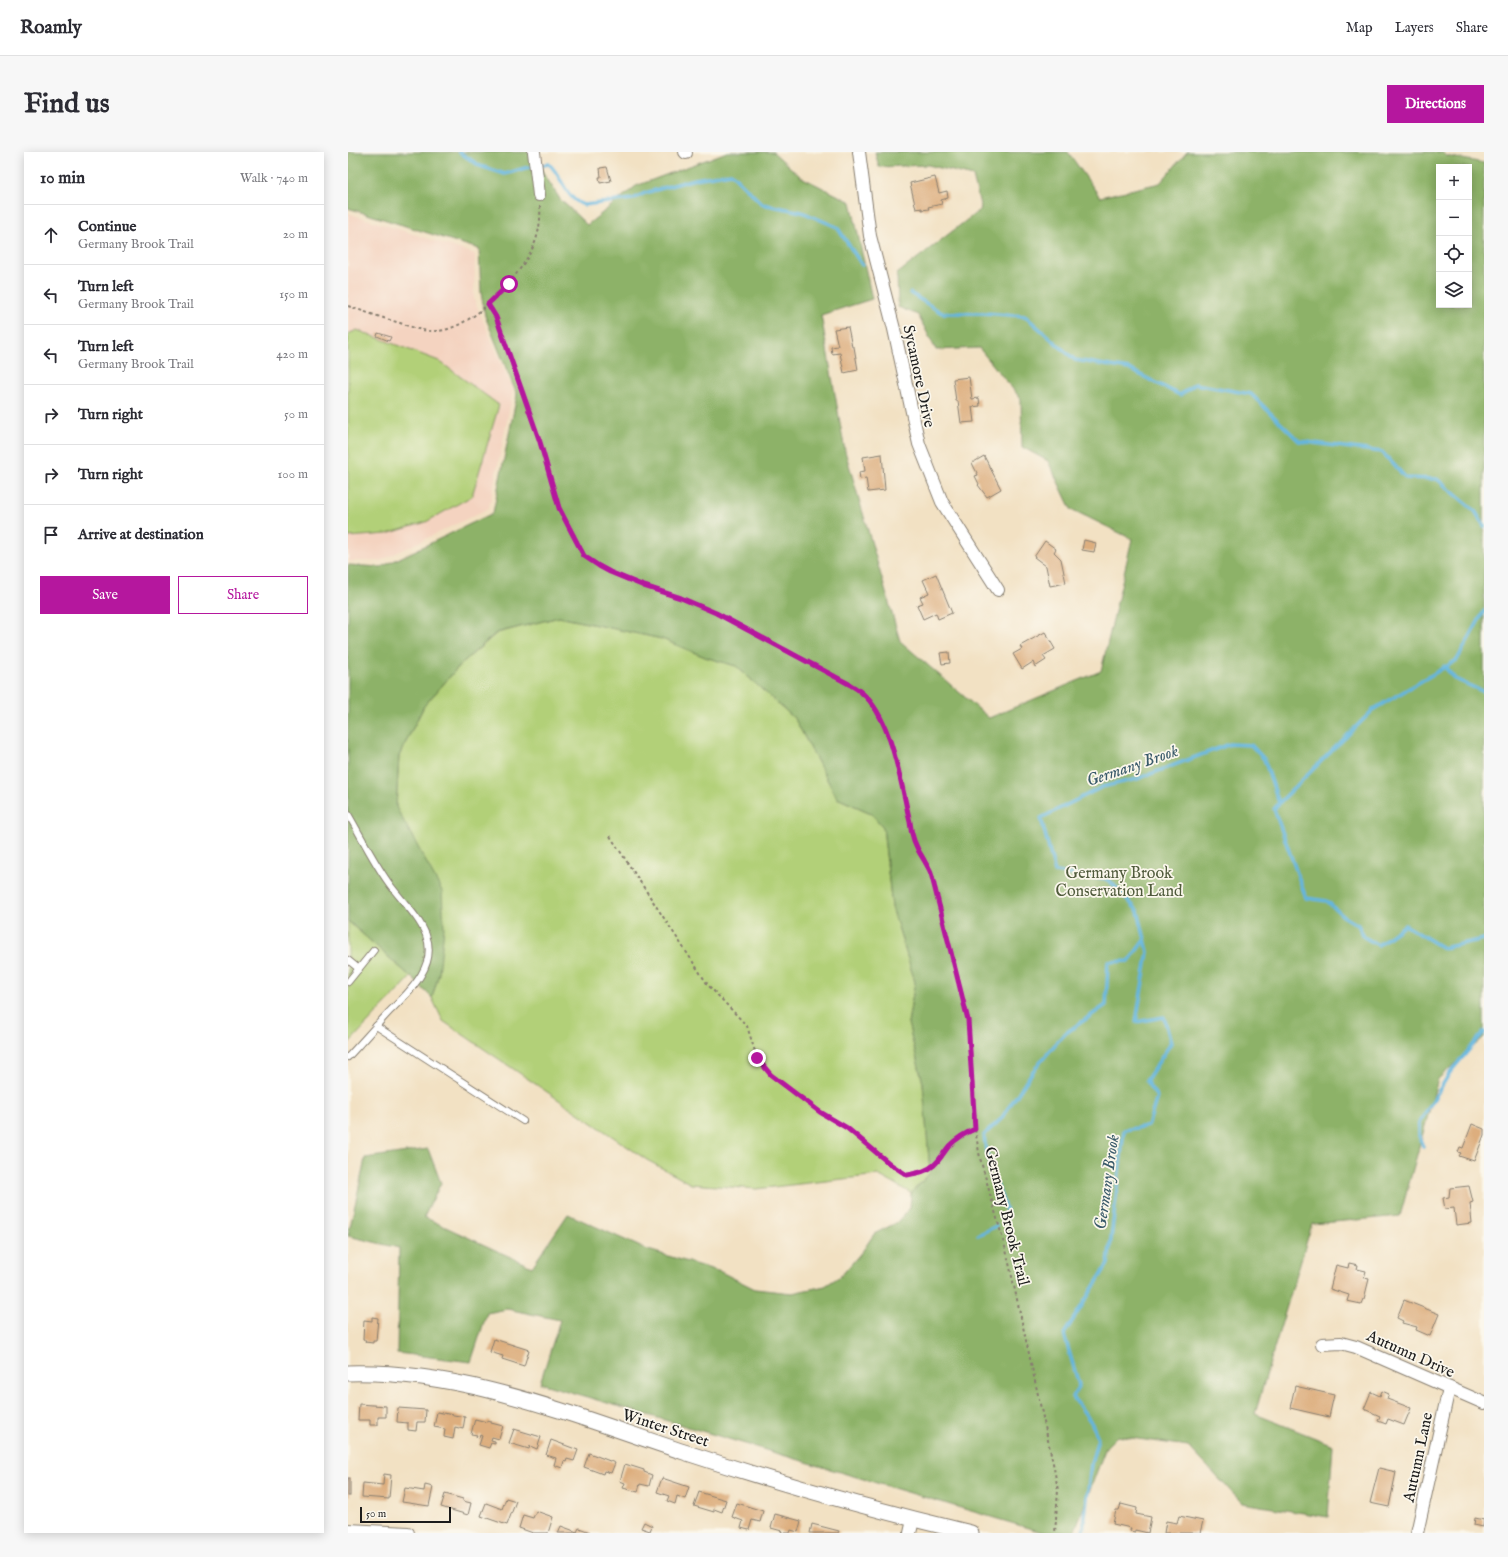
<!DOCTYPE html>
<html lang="en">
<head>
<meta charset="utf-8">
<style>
	body { margin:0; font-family:"IM FELL English",serif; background:#f7f7f7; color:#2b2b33 }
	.controls { position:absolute; right:12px; top:12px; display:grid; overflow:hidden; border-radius:0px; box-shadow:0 2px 10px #0003 }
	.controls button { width:36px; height:36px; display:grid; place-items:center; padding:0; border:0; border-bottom:1px solid #e1e1e2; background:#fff; color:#2b2b33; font:20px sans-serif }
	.scale { position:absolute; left:12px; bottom:10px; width:91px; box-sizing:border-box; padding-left:4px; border:2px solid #1c1c1c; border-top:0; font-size:11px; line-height:14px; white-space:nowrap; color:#1c1c1c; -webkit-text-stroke:3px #fbf7ec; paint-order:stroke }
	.stop { position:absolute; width:12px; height:12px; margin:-9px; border:3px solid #b5179e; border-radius:50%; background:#fff }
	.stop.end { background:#b5179e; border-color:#fff; box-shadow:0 1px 4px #0008 }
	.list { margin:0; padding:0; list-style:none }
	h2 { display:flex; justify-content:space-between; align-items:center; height:52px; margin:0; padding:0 16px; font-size:17px }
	h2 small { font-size:13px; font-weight:400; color:#7c7c81 }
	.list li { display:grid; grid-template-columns:26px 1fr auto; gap:12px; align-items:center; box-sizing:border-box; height:60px; padding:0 16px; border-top:1px solid #e1e1e2 }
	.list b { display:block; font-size:15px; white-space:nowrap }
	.list p { margin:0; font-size:13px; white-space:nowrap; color:#7c7c81 }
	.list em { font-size:13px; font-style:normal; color:#7c7c81 }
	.actions { display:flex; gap:8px; padding:12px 16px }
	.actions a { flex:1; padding:9px 0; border:1px solid #b5179e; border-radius:0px; text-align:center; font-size:14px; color:#b5179e }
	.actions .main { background:#b5179e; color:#fff }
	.icon { flex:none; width:22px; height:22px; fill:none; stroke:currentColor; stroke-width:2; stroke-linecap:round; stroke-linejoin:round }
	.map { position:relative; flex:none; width:1136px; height:1381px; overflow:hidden; border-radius:0px }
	header { display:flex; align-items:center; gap:24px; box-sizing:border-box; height:56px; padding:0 20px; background:#fff; border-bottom:1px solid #e1e1e2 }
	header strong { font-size:19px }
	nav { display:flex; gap:22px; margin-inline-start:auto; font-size:14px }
	.intro { display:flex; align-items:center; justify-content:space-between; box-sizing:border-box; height:96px; padding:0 24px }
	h1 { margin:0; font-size:28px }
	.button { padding:10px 18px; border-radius:0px; background:#b5179e; color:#fff; font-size:14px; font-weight:700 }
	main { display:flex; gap:24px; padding:0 24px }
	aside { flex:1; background:#fff; border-radius:0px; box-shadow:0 2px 10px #0003 }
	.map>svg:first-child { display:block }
	.built { fill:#f4d3c0 }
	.green { fill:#b2d078; stroke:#67764a }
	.forest { fill:#8db268; stroke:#546742; fill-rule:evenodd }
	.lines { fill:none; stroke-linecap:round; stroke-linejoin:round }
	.stream { stroke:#64b6df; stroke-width:3.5 }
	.building { fill:#ddae7e }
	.service-casing { stroke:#877e70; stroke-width:8 }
	.minor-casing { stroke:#877e70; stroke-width:14 }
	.tertiary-casing { stroke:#877e70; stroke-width:17 }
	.path { stroke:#877e70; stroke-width:2; stroke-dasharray:3 3; stroke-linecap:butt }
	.service { stroke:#fff; stroke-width:6 }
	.minor { stroke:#fff; stroke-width:12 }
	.tertiary { stroke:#fff; stroke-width:15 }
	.route { stroke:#b5179e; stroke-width:5 }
	.labels { text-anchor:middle; stroke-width:3.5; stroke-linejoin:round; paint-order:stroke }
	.street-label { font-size:16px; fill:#1c1c1c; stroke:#fbf7ec }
	.park-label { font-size:16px; fill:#505b3c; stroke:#fbf7ec }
	.water-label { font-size:17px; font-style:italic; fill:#395a6a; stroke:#fbf7ec }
</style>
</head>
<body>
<header>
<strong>Roamly</strong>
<nav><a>Map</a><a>Layers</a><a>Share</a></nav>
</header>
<div class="intro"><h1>Find us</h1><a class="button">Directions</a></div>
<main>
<aside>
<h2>10 min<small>Walk · 740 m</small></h2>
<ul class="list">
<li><svg class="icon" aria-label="ahead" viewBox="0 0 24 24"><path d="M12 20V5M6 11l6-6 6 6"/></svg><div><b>Continue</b><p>Germany Brook Trail</p></div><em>20 m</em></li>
<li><svg class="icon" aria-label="left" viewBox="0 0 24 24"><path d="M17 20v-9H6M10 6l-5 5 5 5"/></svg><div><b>Turn left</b><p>Germany Brook Trail</p></div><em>150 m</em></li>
<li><svg class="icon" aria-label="left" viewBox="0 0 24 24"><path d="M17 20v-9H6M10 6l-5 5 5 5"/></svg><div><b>Turn left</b><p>Germany Brook Trail</p></div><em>420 m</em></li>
<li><svg class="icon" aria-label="right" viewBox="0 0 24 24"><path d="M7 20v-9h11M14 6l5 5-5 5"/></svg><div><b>Turn right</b></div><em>50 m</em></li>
<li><svg class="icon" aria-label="right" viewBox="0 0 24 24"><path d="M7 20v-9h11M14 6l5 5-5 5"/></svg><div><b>Turn right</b></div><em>100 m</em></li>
<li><svg class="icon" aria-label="arrive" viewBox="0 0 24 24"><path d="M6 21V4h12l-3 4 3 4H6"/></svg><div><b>Arrive at destination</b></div></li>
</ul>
<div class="actions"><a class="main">Save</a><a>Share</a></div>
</aside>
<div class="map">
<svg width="1136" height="1381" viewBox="0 0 1136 1381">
	<rect width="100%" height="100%" fill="#fbf7ec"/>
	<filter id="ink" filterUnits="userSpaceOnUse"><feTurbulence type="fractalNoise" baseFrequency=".025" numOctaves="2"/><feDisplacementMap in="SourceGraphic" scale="8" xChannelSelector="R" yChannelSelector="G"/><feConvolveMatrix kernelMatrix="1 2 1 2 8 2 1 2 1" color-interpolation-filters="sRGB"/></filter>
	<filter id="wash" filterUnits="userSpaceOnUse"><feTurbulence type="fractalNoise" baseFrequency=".012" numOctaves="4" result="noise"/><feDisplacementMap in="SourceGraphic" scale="16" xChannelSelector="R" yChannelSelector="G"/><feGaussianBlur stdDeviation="0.9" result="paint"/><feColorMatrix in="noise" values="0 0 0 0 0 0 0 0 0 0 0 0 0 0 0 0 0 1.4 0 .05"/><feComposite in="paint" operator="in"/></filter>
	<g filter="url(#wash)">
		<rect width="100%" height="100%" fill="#f2e1c3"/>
		<path class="built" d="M0,61L127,102L126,147L165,239L141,356L32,409H0Z"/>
		<g class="green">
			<path d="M9,178L91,209L151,253L124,344L78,370L39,382L0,385V182Z"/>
			<path d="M211,465L314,487L357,505L388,514L447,567L489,646L523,661L535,675L544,755L567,830L560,871L575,931L582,1021L563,1041L530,1023L408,1037L343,1032L299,1008L95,869L84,846L91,821L48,655L51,604L76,554L113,512L149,481Z"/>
			<path d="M0,769L63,825L0,892Z"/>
		</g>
		<path class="forest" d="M0,0H182L212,47L239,73L288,34L379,0H425L453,25L503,50L524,147L473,163L497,299L552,489L641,566L753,519L784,387L723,357L700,309L674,295L673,247L631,196L588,198L570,163L550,155L549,122L633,57L625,24L580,13L531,15L527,0H720L752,45L812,31L839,0H1094L1098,4L1136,11V885L1090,927L1052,1064L964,1072L928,1190L907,1262L985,1293L980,1365L894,1351L840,1294L769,1284L758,1295L726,1381H697L192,1231L212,1168L159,1157L139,1161L123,1210L49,1201L51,1096L0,1084L15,1017L17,1006L80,997L93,1031L76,1065L184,1115L220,1062L297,1097L373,1120L407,1137L444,1141L477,1134L494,1123L516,1097L526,1082L548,1071L562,1056L563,1041L582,1021L575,931L560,871L567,830L544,755L535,675L523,661L489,646L447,567L388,514L357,505L314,487L211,465L148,481L113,512L76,554L51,604L48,655L94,739L96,776L91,821L84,846L63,825L0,769V413L33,415L145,361L169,243L137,164L133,141L131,97L0,56ZM1091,15H1121V153H1091Z"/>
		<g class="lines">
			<g class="stream">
				<path d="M111,0L132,14L157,22L177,16L201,12C214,24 218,48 236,53L285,47L297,41L347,27L383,21L414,52L454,60L489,75L514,113"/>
				<path d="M562,141L594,161H635L677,164L727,208L781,217L832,243L847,232L903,242L951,289L1034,300L1058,326L1089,327L1127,359L1136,374"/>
				<path d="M1096,514L1107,527L1136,540"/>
				<path d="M931,651L926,657L958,746L979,749L995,764L1010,773L1016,785L1030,793L1057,773L1095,796L1136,787"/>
				<path d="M1075,995L1071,984V971L1103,919L1136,880"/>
				<path d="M645,1019L638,999L636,983L653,967L685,919L715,883L758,853L760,810L781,809L797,787"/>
				<path d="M649,1033L659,1061L658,1068"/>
				<path d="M630,1083L648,1074"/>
				<path d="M735,1381L743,1312L750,1286L743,1270L725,1245L731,1233L716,1182L760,1112L776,978L800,974L809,945L798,929L823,891L816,865L788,870L800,800L790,759L761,728L707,720L693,666L754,635L789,627L882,592L903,593L916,607L931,651L1026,557L1109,508L1136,459"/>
			</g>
		</g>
		<g id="blocks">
			<g class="building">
				<path d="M259,15L263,29L252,31L251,25H253L252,16Z"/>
				<path d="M587,25L591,41L599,39L600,46L593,48L594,52L580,55L581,57L574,58V56L568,57L562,31Z"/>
				<path d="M500,175L504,195H506L510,218L496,221L492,201L484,202L483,195L490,194L486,177Z"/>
				<path d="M30,181L43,185L41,189L29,184Z"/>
				<path d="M621,225L624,247L631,246L632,254L624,255L626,270L613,271L610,249H608L605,227Z"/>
				<path d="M534,302L537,338L520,340L518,326L512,327L511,320L517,319L515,305Z"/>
				<path d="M636,304L653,337L639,345L630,333L631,332L627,324L630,323L624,311Z"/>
				<path d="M736,388L748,391L746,400L734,398Z"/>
				<path d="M697,389L708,397L706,400L713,407L718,431L702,434L698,414L686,405Z"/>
				<path d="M588,422L604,461L590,467L588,461L575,467L569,453L575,451L572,445L581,441L575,428Z"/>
				<path d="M697,480L707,497L695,504L698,508L687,515L685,510L674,517L665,502L674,497L672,494Z"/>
				<path d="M601,500L602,511L594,512L592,501Z"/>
				<path d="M1124,972L1136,977V983L1126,1009L1111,1004L1113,1001L1110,1000L1112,995L1115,996Z"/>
				<path d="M1121,1034L1125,1050L1122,1051L1124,1071L1108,1073L1106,1056L1097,1057L1095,1046L1101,1045L1102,1036Z"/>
				<path d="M1001,1111L1010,1113L1009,1117L1018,1119L1016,1126L1021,1127L1016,1147H1015L1013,1152L999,1149L1001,1143L982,1137L988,1113L1000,1116Z"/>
				<path d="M1056,1148L1091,1162L1082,1184L1068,1178L1069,1175L1054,1171L1055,1169L1049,1166Z"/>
				<path d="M24,1165L30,1166L28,1189H25V1191L17,1190L18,1188H15L16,1168L24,1169Z"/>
				<path d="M146,1187L181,1198L176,1214L154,1207L155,1204L142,1200Z"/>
				<path d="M947,1234L986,1243L981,1265L942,1256Z"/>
				<path d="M1034,1239L1041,1242L1039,1247L1063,1256L1056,1273L1040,1267L1038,1272L1030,1269L1032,1264L1016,1257L1023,1240L1032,1244Z"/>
				<path d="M11,1252L38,1254V1265H30V1273H22V1268H10Z"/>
				<path d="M50,1256L78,1258L77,1270H69L68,1279L60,1278V1271L49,1270Z"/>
				<path d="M89,1260L117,1265L115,1277L107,1275L105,1287L96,1285L97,1277L86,1275Z"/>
				<path d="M127,1267L139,1270V1268L143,1269V1271L155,1274L151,1287L144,1285L143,1288L147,1289V1292L143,1291L141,1296L131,1293L134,1284L132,1283L131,1286L128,1285L129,1283L123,1282Z"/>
				<path d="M166,1277L193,1285L189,1297L182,1294L181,1297L161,1291Z"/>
				<path d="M203,1288L230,1298L226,1309L219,1307L218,1310L216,1309L214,1316L206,1313L208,1306L198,1303Z"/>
				<path d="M241,1301L267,1311L263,1321L256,1319L255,1322L236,1315Z"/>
				<path d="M277,1312L296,1318V1320L304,1323L301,1334L292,1332L290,1340L275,1336L277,1331L272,1329Z"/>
				<path d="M1031,1316L1048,1320L1041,1355L1022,1351Z"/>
				<path d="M36,1322L43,1323L41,1347L14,1345L15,1331L35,1333Z"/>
				<rect x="0" y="1326" width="2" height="18"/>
				<path d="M314,1326L341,1335L337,1347L329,1344L327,1352L319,1349L321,1344L309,1340Z"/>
				<path d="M77,1333L85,1335L81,1354L54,1350L57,1336L76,1339Z"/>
				<path d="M351,1340L378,1348L374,1360L366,1357V1360L346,1354Z"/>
				<path d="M97,1342L115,1347V1349L123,1351L120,1363L93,1355Z"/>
				<path d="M158,1346L168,1349L159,1373L133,1364L138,1351L154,1357Z"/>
				<path d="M389,1351L415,1359L412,1370L404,1368L401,1378L393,1376L395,1369L384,1365Z"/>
				<path d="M773,1352L789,1356L788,1362L803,1365L800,1381L787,1378V1380L782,1379L783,1376L765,1372L768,1358H771Z"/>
				<path d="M188,1359L205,1365L200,1381H185L171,1376L175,1363L185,1366Z"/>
				<path d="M427,1362L453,1369L450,1380L443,1378L442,1381H433L434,1379L423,1376Z"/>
				<path d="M831,1364L855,1369L852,1381H816L818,1369L829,1371Z"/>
				<path d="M1127,1366L1136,1368L1135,1375L1126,1373Z"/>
				<path d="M296,1370L304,1374L302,1379L293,1376Z"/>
				<path d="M464,1372L491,1379L490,1381H462Z"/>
				<path d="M213,1374L229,1380L231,1376L242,1380V1381H210Z"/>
			</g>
		</g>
	</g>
	<g filter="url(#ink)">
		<use href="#blocks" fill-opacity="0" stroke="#877e70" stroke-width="1"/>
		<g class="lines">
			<g class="service-casing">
				<g id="service">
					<path d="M0,662C13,684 25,709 40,730C60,759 97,784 73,823C65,837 52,849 41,860C27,875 14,890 0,905"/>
					<path d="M0,808L11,817"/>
					<path d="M0,830L26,798"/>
					<path d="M28,874L175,969"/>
				</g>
			</g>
			<g class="minor-casing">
				<g id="minor">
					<path d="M186,0L191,43"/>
					<path d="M337,0L338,1"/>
					<path d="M511,0L522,84L546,177L571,292L594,350L650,438"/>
					<path d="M974,1192L993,1191L1008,1195L1136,1251"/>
					<path d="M0,1378L60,1381"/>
					<path d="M562,1381L565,1368"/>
					<path d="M1069,1381L1101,1236"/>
				</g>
			</g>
			<g class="tertiary-casing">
				<path id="tertiary" d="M0,1221C117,1218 226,1264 336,1300C430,1331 526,1358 623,1381"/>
			</g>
			<g class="path">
				<path d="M140,152L148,165L192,290L211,356L237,404L251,414L262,420L296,434L333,446L368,461L499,531C504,534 510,537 514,541C544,566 553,633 562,670C563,684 568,696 576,708C579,714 583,719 585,725L620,868L627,977L632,1006L659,1102L705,1311L710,1338L707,1381"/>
				<path d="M0,154C17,160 35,166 52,171C64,175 76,180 88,179C124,178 172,125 186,93C191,81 193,67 192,54"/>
				<path d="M262,684L360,833L399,874L409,906L423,923L472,960L499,976L542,1012L559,1023C568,1021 578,1020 586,1014C592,1008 596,1000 601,994C609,986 617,981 627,977"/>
			</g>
			<use href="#service" class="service"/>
			<use href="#minor" class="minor"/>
			<use href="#tertiary" class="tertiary"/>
		</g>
	</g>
	<g class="lines" filter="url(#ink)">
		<path class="route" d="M161,132L140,152L148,165L192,290L211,356L236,404L251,414L262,420L296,434L333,446L368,461L499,531C504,534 510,537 514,541C544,566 553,633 562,670C563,684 568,696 576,708C579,714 583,719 584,725L620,868L627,977C617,981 609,986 601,994C596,1000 592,1008 586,1013C578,1020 569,1021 559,1023L542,1012L499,976L472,960L423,923L409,906"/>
	</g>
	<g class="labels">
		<g class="street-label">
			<text transform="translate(572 224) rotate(78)" y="6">Sycamore Drive</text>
			<text transform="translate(660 1064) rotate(76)" y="6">Germany Brook Trail</text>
			<text transform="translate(1063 1201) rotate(24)" y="6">Autumn Drive</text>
			<text transform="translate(318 1275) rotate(18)" y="6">Winter Street</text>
			<text transform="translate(1069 1305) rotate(-78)" y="6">Autumn Lane</text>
		</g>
		<g class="park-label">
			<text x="771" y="726">Germany Brook<tspan x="771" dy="18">Conservation Land</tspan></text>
		</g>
		<g class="water-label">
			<text transform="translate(784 613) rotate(-19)" y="6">Germany Brook</text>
			<text transform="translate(758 1030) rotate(-82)" y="6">Germany Brook</text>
		</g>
	</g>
</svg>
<div class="controls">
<button>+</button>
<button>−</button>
<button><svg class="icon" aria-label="locate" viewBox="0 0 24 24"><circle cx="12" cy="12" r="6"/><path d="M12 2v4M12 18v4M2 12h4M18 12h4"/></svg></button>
<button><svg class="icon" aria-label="layers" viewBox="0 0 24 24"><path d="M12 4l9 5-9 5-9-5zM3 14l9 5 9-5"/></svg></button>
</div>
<div class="scale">50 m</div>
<div class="stop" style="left:161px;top:132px"></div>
<div class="stop end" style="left:409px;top:906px"></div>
</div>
</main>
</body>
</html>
